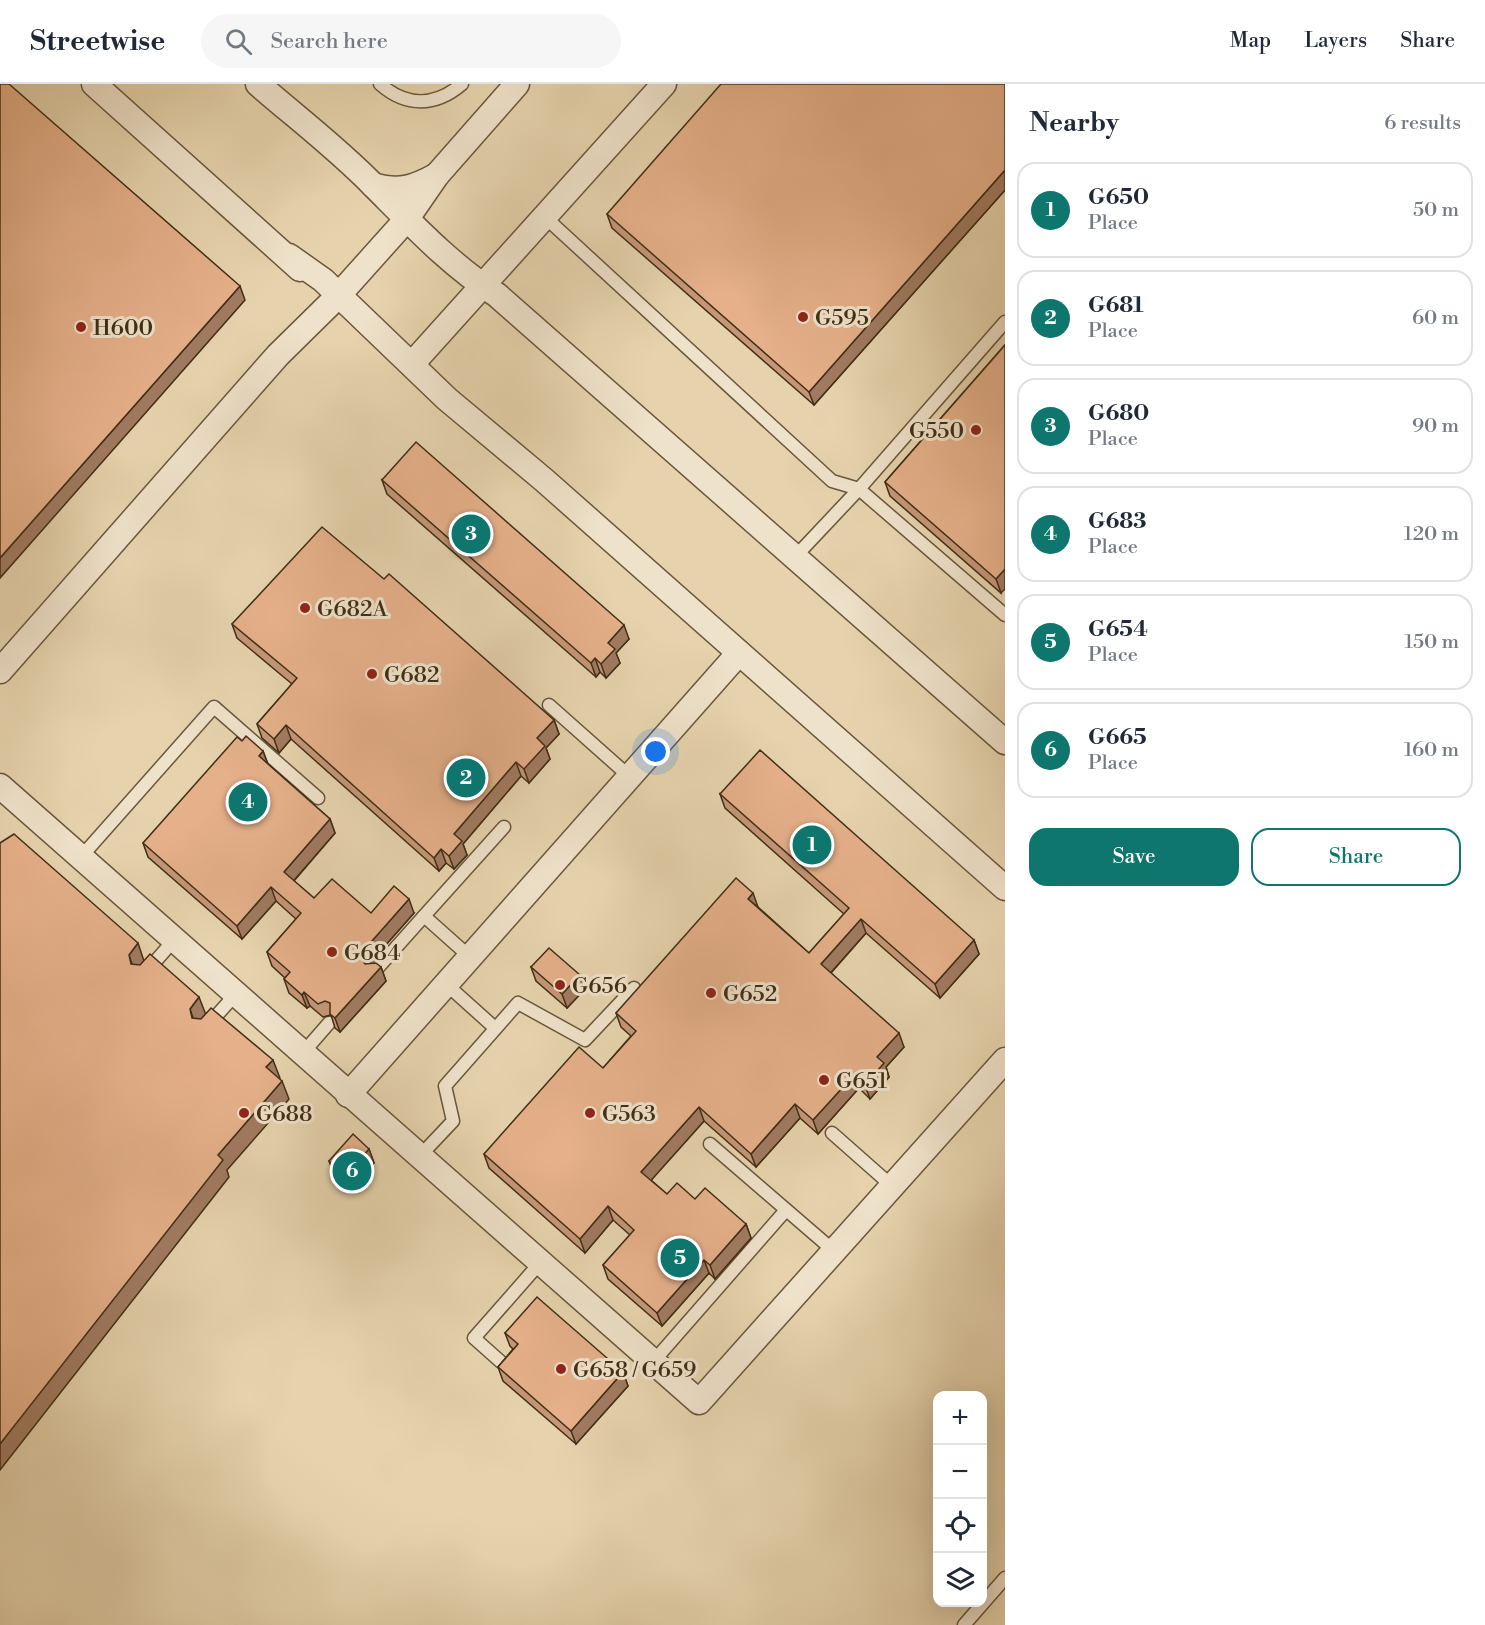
<!DOCTYPE html>
<html lang="en">
<head>
<meta charset="utf-8">
<style>
	body { margin:0; font-family:"Libre Bodoni",serif; background:#f6f6f7; color:#1f2937 }
	.controls { position:absolute; right:18px; bottom:18px; display:grid; overflow:hidden; border-radius:12px; box-shadow:0 6px 24px #0002 }
	.controls button { width:54px; height:54px; display:grid; place-items:center; padding:0; border:0; border-bottom:2px solid #e0e1e3; background:#fff; color:#1f2937; font:30px sans-serif }
	.you { position:absolute; left:656px; top:668px; width:21px; height:21px; margin:-15px; border:4px solid #fff; border-radius:50%; background:#1a73e8; box-shadow:0 0 0 9px #1a73e833 }
	.badge { display:grid; place-items:center; width:39px; height:39px; border-radius:50%; background:#0f766e; color:#fff; font-size:20px; font-weight:700 }
	.pin { position:absolute; translate:-50% -50%; border:3px solid #fff; box-shadow:0 2px 6px #0006 }
	.list { margin:0; padding:0; list-style:none }
	h2 { display:flex; justify-content:space-between; align-items:center; height:78px; margin:0; padding:0 24px; font-size:26px }
	h2 small { font-size:20px; font-weight:400; color:#747a83 }
	.list li { display:grid; grid-template-columns:39px 1fr auto; gap:18px; align-items:center; box-sizing:border-box; height:96px; margin:0 12px 12px; padding:0 12px; border:2px solid #e0e1e3; border-radius:18px }
	.list b { display:block; font-size:22px; white-space:nowrap }
	.list p { margin:0; font-size:20px; white-space:nowrap; color:#747a83 }
	.list em { font-size:20px; font-style:normal; color:#747a83 }
	.actions { display:flex; gap:12px; padding:18px 24px }
	.actions a { flex:1; padding:14px 0; border:2px solid #0f766e; border-radius:18px; text-align:center; font-size:21px; color:#0f766e }
	.actions .main { background:#0f766e; color:#fff }
	.icon { flex:none; width:33px; height:33px; fill:none; stroke:currentColor; stroke-width:2; stroke-linecap:round; stroke-linejoin:round }
	.map { position:relative; flex:none; width:1005px; height:1541px; overflow:hidden }
	header { display:flex; align-items:center; gap:36px; box-sizing:border-box; height:84px; padding:0 30px; background:#fff; border-bottom:2px solid #e0e1e3 }
	header strong { font-size:28px }
	nav { display:flex; gap:33px; margin-inline-start:auto; font-size:21px }
	.search { width:420px; height:54px; background:#f6f6f7; display:flex; align-items:center; gap:15px; box-sizing:border-box; padding:0 21px; border-radius:33px; color:#747a83; font-size:22px }
	main { display:flex }
	aside { flex:1; background:#fff }
	.map>svg:first-child { display:block }
	.lines { fill:none; stroke-linecap:round; stroke-linejoin:round }
	.lane-casing { stroke:#6a573c; stroke-width:15 }
	.street-casing { stroke:#6a573c; stroke-width:27 }
	.lane { stroke:#efe2ca; stroke-width:12 }
	.street { stroke:#efe2ca; stroke-width:24 }
	.wall { fill:#c59777; stroke:#402e16; stroke-width:1.5 }
	.shaded-wall { fill:#a07b61; stroke:#402e16; stroke-width:1.5 }
	.building { fill:#e5b08a; stroke:#402e16; stroke-width:1.5 }
	.poi-dot { fill:#8f2418; stroke:#efe2ca; stroke-width:2 }
	.labels { text-anchor:middle; stroke-width:6; stroke-linejoin:round; paint-order:stroke }
	.poi-label { font-size:22px; fill:#402e16; stroke:#efe2ca; text-anchor:start }
</style>
</head>
<body>
<header>
<strong>Streetwise</strong>
<div class="search"><svg class="icon" aria-label="search" viewBox="0 0 24 24"><circle cx="10" cy="10" r="6"/><path d="M15 15l6 6"/></svg>Search here</div>
<nav><a>Map</a><a>Layers</a><a>Share</a></nav>
</header>
<main>
<div class="map">
<svg width="1005" height="1541" viewBox="0 0 1005 1541">
	<rect width="100%" height="100%" fill="#e6d3ad"/>
	<filter id="stains"><feTurbulence type="fractalNoise" baseFrequency=".00333" numOctaves="4"/><feColorMatrix values="0 0 0 0 .2 0 0 0 0 .09 0 0 0 0 .02 0 0 0 .5 -.17"/></filter>
	<radialGradient id="worn" r=".72"><stop offset=".6" stop-color="#630" stop-opacity="0"/><stop offset="1" stop-color="#630" stop-opacity=".3"/></radialGradient>
	<g class="lines">
		<g class="lane-casing">
			<g id="lane">
				<path d="M380,0C406,23 435,23 462,0"/>
				<path d="M546,134L832,397L859,405L1005,531"/>
				<path d="M795,473L859,405L1005,238"/>
				<path d="M549,621L630,693"/>
				<path d="M81,773L214,623L318,714"/>
				<path d="M424,832L504,743"/>
				<path d="M147,887L174,856"/>
				<path d="M375,887L424,832L470,873"/>
				<path d="M446,900L495,944"/>
				<path d="M208,941L235,911"/>
				<path d="M302,970L329,939"/>
				<path d="M832,1049L892,1102"/>
				<path d="M710,1060L834,1167"/>
				<path d="M419,1073L453,1037L445,1002L518,919L585,956L634,904"/>
				<path d="M501,1278L474,1254L539,1180"/>
				<path d="M653,1278L786,1126"/>
				<path d="M964,1541L1005,1494"/>
			</g>
		</g>
		<g class="street-casing">
			<g id="street">
				<path d="M94,0L300,185"/>
				<path d="M258,0C296,33 338,65 373,101C412,140 450,181 497,211L1005,658"/>
				<path d="M373,101C399,109 413,104 437,91"/>
				<path d="M289,172L323,196L447,315L544,396L1005,804"/>
				<path d="M412,280L664,0"/>
				<path d="M0,587L278,271L337,213L406,136L437,91L517,0"/>
				<path d="M0,702L699,1318L1005,976"/>
				<path d="M348,1011L739,569"/>
			</g>
		</g>
		<use href="#lane" class="lane"/>
		<use href="#street" class="street"/>
	</g>
	<g class="wall">
		<path d="M1005,0V106L814,321L612,144L607,130Z"/>
		<path d="M1005,261L1001,509L890,412L885,398Z"/>
		<path d="M382,396L629,555L616,569L620,579L606,594L600,588L596,593L387,410Z"/>
		<path d="M384,495L554,636L559,650L546,664L550,675L529,699L521,692L463,760L467,771L454,785L446,779L439,787L291,655L279,669L262,654L257,640L292,600L237,554L232,540Z"/>
		<path d="M263,667L268,680L330,735L335,749L294,797L314,814L371,829H414L370,879L381,883L386,897L340,948L335,944L331,931L323,933L310,922L307,924L289,909L284,895L285,894L272,882L267,868L296,835L276,817L242,855L148,773L143,759Z"/>
		<path d="M720,710L974,856L979,870L940,914L866,849L831,889L904,963L886,983L889,993L870,1015L859,1004L818,1050L800,1034L756,1083L704,1037L651,1096L667,1110L695,1115L746,1140L751,1154L715,1195L709,1189L662,1242L608,1195L603,1181L630,1151L613,1136L585,1169L489,1084L484,1070L603,984L631,952L621,943L616,929L758,823L809,869L844,830L725,724Z"/>
		<path d="M531,883L585,905L567,924L536,897Z"/>
		<path d="M369,1065L374,1079L350,1106L334,1091L329,1077Z"/>
		<path d="M505,1249L623,1288L628,1302L576,1360L503,1297L498,1283L513,1265L510,1262Z"/>
	</g>
	<g class="shaded-wall">
		<path d="M1005,86V106L814,321L809,308Z"/>
		<path d="M240,202L245,216L0,494V474Z"/>
		<path d="M1005,485V505L1001,509L996,495Z"/>
		<path d="M624,541L629,555L616,569L620,579L606,594L601,580L608,559Z"/>
		<path d="M595,574L600,588L596,593L591,579Z"/>
		<path d="M554,636L559,650L546,664L550,675L529,699L524,685L537,654Z"/>
		<path d="M286,641L291,655L279,669L274,655Z"/>
		<path d="M263,667L268,681L259,672Z"/>
		<path d="M516,678L521,692L463,760L467,771L454,785L449,772L454,750Z"/>
		<path d="M330,735L335,749L289,802L284,788Z"/>
		<path d="M441,765L446,779L439,787L434,774Z"/>
		<path d="M271,803L276,817L242,855L237,842Z"/>
		<path d="M753,809L758,823L748,815Z"/>
		<path d="M409,815L414,829L368,881L367,889L362,875L363,867Z"/>
		<path d="M861,835L866,849L826,894L821,880Z"/>
		<path d="M974,856L979,870L940,914L935,900Z"/>
		<path d="M138,859L144,877L135,889L129,871Z"/>
		<path d="M381,883L386,897L340,948L335,934Z"/>
		<path d="M580,891L585,905L567,924L562,910Z"/>
		<path d="M304,908L310,922L307,924L302,911Z"/>
		<path d="M199,913L206,931L196,943L190,925Z"/>
		<path d="M899,949L904,963L886,983L889,993L870,1015L865,1001L877,973Z"/>
		<path d="M273,976L280,994L273,1001L266,983Z"/>
		<path d="M854,991L859,1004L818,1050L813,1036Z"/>
		<path d="M282,997L289,1015L227,1086L229,1093L0,1386V1360L218,1071Z"/>
		<path d="M795,1020L800,1034L756,1083L751,1070Z"/>
		<path d="M699,1023L704,1037L646,1102L641,1088Z"/>
		<path d="M369,1065L374,1079L350,1106L345,1092Z"/>
		<path d="M608,1122L613,1136L585,1169L580,1155Z"/>
		<path d="M746,1140L751,1154L715,1195L710,1181Z"/>
		<path d="M704,1176L709,1189L662,1242L657,1229Z"/>
		<path d="M623,1288L628,1302L576,1360L571,1347Z"/>
	</g>
	<g class="building">
		<path d="M0,0H9L240,202L0,474Z"/>
		<path d="M721,0H1005V86L809,308L607,130Z"/>
		<path d="M1005,261V485L996,495L885,398Z"/>
		<path d="M416,358L624,541L608,559L615,565L601,580L595,574L591,579L382,396Z"/>
		<path d="M322,443L384,495L389,490L554,636L537,654L545,662L524,685L516,678L454,750L462,757L449,772L441,765L434,774L286,641L274,655L257,640L297,594L232,540Z"/>
		<path d="M246,652L263,667L259,672L330,735L284,788L314,814L332,795L371,829L394,802L409,815L363,867L362,875L365,880L376,879L381,883L335,934L330,930V919L325,917L318,920L304,908L302,911L284,895L290,888L267,868L301,829L271,803L237,842L143,759L237,653L242,657Z"/>
		<path d="M760,666L974,856L935,900L861,835L821,880L899,949L877,973L884,979L865,1001L854,991L813,1036L795,1020L751,1070L699,1023L641,1088L667,1110L677,1099L695,1115L705,1104L746,1140L710,1181L704,1176L657,1229L603,1181L634,1146L608,1122L580,1155L484,1070L579,963L603,984L636,947L616,929L736,794L753,809L748,815L809,869L849,824L720,710Z"/>
		<path d="M14,750L138,859L129,871L131,880L140,881L150,870L199,913L190,925L192,934L201,935L211,924L273,976L266,983L282,997L218,1071L223,1076L0,1360V759Z"/>
		<path d="M549,864L580,891L562,910L531,883Z"/>
		<path d="M353,1050L369,1065L345,1092L329,1077Z"/>
		<path d="M537,1213L623,1288L571,1347L498,1283L518,1260L505,1249Z"/>
	</g>
	<g class="poi-dot">
		<circle cx="803" cy="233" r="6"/>
		<circle cx="81" cy="243" r="6"/>
		<circle cx="976" cy="346" r="6"/>
		<circle cx="305" cy="524" r="6"/>
		<circle cx="372" cy="590" r="6"/>
		<circle cx="332" cy="868" r="6"/>
		<circle cx="560" cy="901" r="6"/>
		<circle cx="711" cy="909" r="6"/>
		<circle cx="824" cy="996" r="6"/>
		<circle cx="244" cy="1029" r="6"/>
		<circle cx="590" cy="1029" r="6"/>
		<circle cx="561" cy="1285" r="6"/>
	</g>
	<g class="labels">
		<g class="poi-label">
			<text x="815" y="241">G595</text>
			<text x="93" y="251">H600</text>
			<text x="964" y="354" text-anchor="end">G550</text>
			<text x="317" y="532">G682A</text>
			<text x="384" y="598">G682</text>
			<text x="344" y="876">G684</text>
			<text x="572" y="909">G656</text>
			<text x="723" y="917">G652</text>
			<text x="836" y="1004">G651</text>
			<text x="256" y="1037">G688</text>
			<text x="602" y="1037">G563</text>
			<text x="573" y="1293">G658 / G659</text>
		</g>
	</g>
	<rect width="100%" height="100%" filter="url(#stains)"/>
	<rect width="100%" height="100%" fill="url(#worn)"/>
</svg>
<div class="controls">
<button>+</button>
<button>−</button>
<button><svg class="icon" aria-label="locate" viewBox="0 0 24 24"><circle cx="12" cy="12" r="6"/><path d="M12 2v4M12 18v4M2 12h4M18 12h4"/></svg></button>
<button><svg class="icon" aria-label="layers" viewBox="0 0 24 24"><path d="M12 4l9 5-9 5-9-5zM3 14l9 5 9-5"/></svg></button>
</div>
<div class="you"></div>
<div class="pin badge" style="left:812px;top:761px">1</div>
<div class="pin badge" style="left:466px;top:694px">2</div>
<div class="pin badge" style="left:471px;top:450px">3</div>
<div class="pin badge" style="left:248px;top:718px">4</div>
<div class="pin badge" style="left:680px;top:1174px">5</div>
<div class="pin badge" style="left:352px;top:1087px">6</div>
</div>
<aside>
<h2>Nearby<small>6 results</small></h2>
<ul class="list">
<li><span class="badge">1</span><div><b>G650</b><p>Place</p></div><em>50 m</em></li>
<li><span class="badge">2</span><div><b>G681</b><p>Place</p></div><em>60 m</em></li>
<li><span class="badge">3</span><div><b>G680</b><p>Place</p></div><em>90 m</em></li>
<li><span class="badge">4</span><div><b>G683</b><p>Place</p></div><em>120 m</em></li>
<li><span class="badge">5</span><div><b>G654</b><p>Place</p></div><em>150 m</em></li>
<li><span class="badge">6</span><div><b>G665</b><p>Place</p></div><em>160 m</em></li>
</ul>
<div class="actions"><a class="main">Save</a><a>Share</a></div>
</aside>
</main>
</body>
</html>
